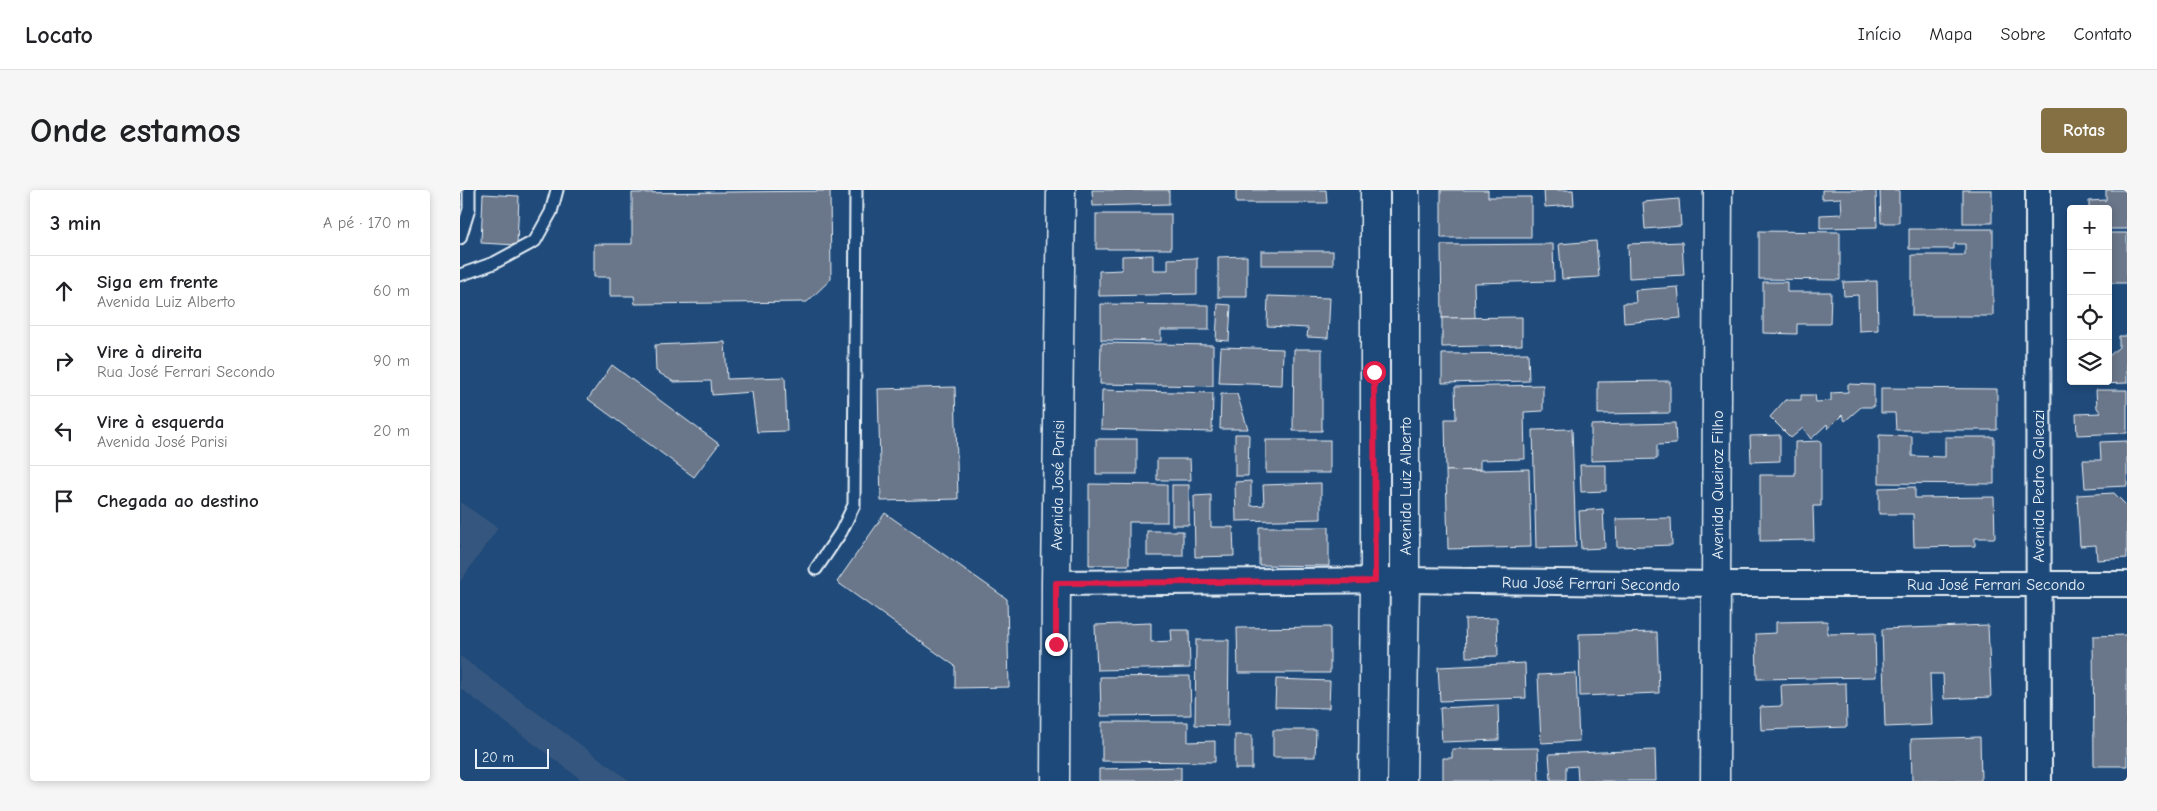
<!DOCTYPE html>
<html lang="pt">
<head>
<meta charset="utf-8">
<style>
	body { margin:0; font-family:"Comic Neue",sans-serif; background:#f6f6f6; color:#202124 }
	.controls { position:absolute; right:15px; top:15px; display:grid; overflow:hidden; border-radius:5px; box-shadow:0 2px 8px #0003 }
	.controls button { width:45px; height:45px; display:grid; place-items:center; padding:0; border:0; border-bottom:1px solid #e0e0e0; background:#fff; color:#202124; font:25px sans-serif }
	.scale { position:absolute; left:15px; bottom:12px; width:74px; box-sizing:border-box; padding-left:5px; border:2px solid #e8f1f8; border-top:0; font-size:14px; line-height:18px; white-space:nowrap; color:#e8f1f8; -webkit-text-stroke:4px #1f4a7a; paint-order:stroke }
	.stop { position:absolute; width:15px; height:15px; margin:-11px; border:4px solid #e11d48; border-radius:50%; background:#fff }
	.stop.end { background:#e11d48; border-color:#fff; box-shadow:0 1px 5px #0008 }
	.list { margin:0; padding:0; list-style:none }
	h2 { display:flex; justify-content:space-between; align-items:center; height:65px; margin:0; padding:0 20px; font-size:21px }
	h2 small { font-size:16px; font-weight:400; color:#757577 }
	.list li { display:grid; grid-template-columns:32px 1fr auto; gap:15px; align-items:center; box-sizing:border-box; height:70px; padding:0 20px; border-top:1px solid #e0e0e0 }
	.list b { display:block; font-size:19px; white-space:nowrap }
	.list p { margin:0; font-size:16px; white-space:nowrap; color:#757577 }
	.list em { font-size:16px; font-style:normal; color:#757577 }
	.icon { flex:none; width:28px; height:28px; fill:none; stroke:currentColor; stroke-width:2; stroke-linecap:round; stroke-linejoin:round }
	.map { position:relative; flex:none; width:1667px; height:591px; overflow:hidden; border-radius:5px }
	header { display:flex; align-items:center; gap:30px; box-sizing:border-box; height:70px; padding:0 25px; background:#fff; border-bottom:1px solid #e0e0e0 }
	header strong { font-size:24px }
	nav { display:flex; gap:28px; margin-inline-start:auto; font-size:18px }
	.intro { display:flex; align-items:center; justify-content:space-between; box-sizing:border-box; height:120px; padding:0 30px }
	h1 { margin:0; font-size:35px }
	.button { padding:12px 22px; border-radius:5px; background:#847042; color:#fff; font-size:18px; font-weight:700 }
	main { display:flex; gap:30px; padding:0 30px }
	aside { flex:1; background:#fff; border-radius:5px; box-shadow:0 2px 8px #0003 }
	.map>svg:first-child { display:block }
	.built { fill:#36577e }
	.building { fill:#6a7689; stroke:#e8f1f8 }
	.lines { fill:none; stroke-linecap:round; stroke-linejoin:round }
	.lane-casing { stroke:#e8f1f8; stroke-width:15 }
	.street-casing { stroke:#e8f1f8; stroke-width:28 }
	.secondary-casing { stroke:#e8f1f8; stroke-width:31 }
	.lane { stroke:#1f4a7a; stroke-width:11 }
	.street { stroke:#1f4a7a; stroke-width:24 }
	.secondary { stroke:#1f4a7a; stroke-width:28 }
	.route { stroke:#e11d48; stroke-width:6 }
	.labels { text-anchor:middle; stroke-width:5; stroke-linejoin:round; paint-order:stroke }
	.street-label { font-size:16px; fill:#e8f1f8; stroke:#1f4a7a }
</style>
</head>
<body>
<header>
<strong>Locato</strong>
<nav><a>Início</a><a>Mapa</a><a>Sobre</a><a>Contato</a></nav>
</header>
<div class="intro"><h1>Onde estamos</h1><a class="button">Rotas</a></div>
<main>
<aside>
<h2>3 min<small>A pé · 170 m</small></h2>
<ul class="list">
<li><svg class="icon" aria-label="ahead" viewBox="0 0 24 24"><path d="M12 20V5M6 11l6-6 6 6"/></svg><div><b>Siga em frente</b><p>Avenida Luiz Alberto</p></div><em>60 m</em></li>
<li><svg class="icon" aria-label="right" viewBox="0 0 24 24"><path d="M7 20v-9h11M14 6l5 5-5 5"/></svg><div><b>Vire à direita</b><p>Rua José Ferrari Secondo</p></div><em>90 m</em></li>
<li><svg class="icon" aria-label="left" viewBox="0 0 24 24"><path d="M17 20v-9H6M10 6l-5 5 5 5"/></svg><div><b>Vire à esquerda</b><p>Avenida José Parisi</p></div><em>20 m</em></li>
<li><svg class="icon" aria-label="arrive" viewBox="0 0 24 24"><path d="M6 21V4h12l-3 4 3 4H6"/></svg><div><b>Chegada ao destino</b></div></li>
</ul>
</aside>
<div class="map">
<svg width="1667" height="591" viewBox="0 0 1667 591">
	<rect width="100%" height="100%" fill="#1f4a7a"/>
	<filter id="ink" filterUnits="userSpaceOnUse"><feTurbulence type="fractalNoise" baseFrequency=".02" numOctaves="2"/><feDisplacementMap in="SourceGraphic" scale="10" xChannelSelector="R" yChannelSelector="G"/><feConvolveMatrix kernelMatrix="1 2 1 2 8 2 1 2 1" color-interpolation-filters="sRGB"/></filter>
	<g filter="url(#ink)">
		<g class="built">
			<path d="M0,312L38,338L0,392Z"/>
			<path d="M0,466L170,591H123L0,498Z"/>
		</g>
		<g class="building">
			<path d="M632,0H709V14L633,16Z"/>
			<path d="M776,0H866L867,13H776Z"/>
			<path d="M981,0H1028V7H1071V48H981Z"/>
			<path d="M1084,0H1113L1114,15L1085,17Z"/>
			<path d="M1362,0H1416L1417,37L1360,38V25L1382,24L1381,8L1362,9Z"/>
			<path d="M1420,0H1439V33H1421Z"/>
			<rect x="1503" y="0" width="29" height="33"/>
			<path d="M1646,0H1667V39H1648V19H1629V11L1646,10Z"/>
			<path d="M370,1L371,89L347,112L175,114L174,106H150V87H134V54H172V3Z"/>
			<path d="M23,4L59,6L57,55L21,53Z"/>
			<path d="M1219,9L1221,36L1185,39L1183,12Z"/>
			<rect x="636" y="24" width="75" height="35"/>
			<path d="M1449,39H1533V126H1452V65H1505V54H1494V59H1449Z"/>
			<path d="M1299,41L1380,42V90L1299,89Z"/>
			<rect x="1648" y="43" width="19" height="50"/>
			<path d="M1136,51L1139,87L1102,89L1099,54Z"/>
			<path d="M1222,52L1224,85L1169,88L1168,54Z"/>
			<path d="M1093,54L1094,91L1014,93L1015,128H982L981,55Z"/>
			<rect x="801" y="61" width="72" height="14"/>
			<path d="M693,65V80H708V69L737,68V104L639,106V81L662,80V66Z"/>
			<path d="M787,66V107H758V67Z"/>
			<path d="M1417,91L1418,140L1399,141L1398,105L1384,106L1383,92Z"/>
			<path d="M1303,92H1327V102H1371L1370,134H1337V144L1303,143Z"/>
			<path d="M1218,97L1221,128L1164,133L1163,113H1176L1175,100Z"/>
			<path d="M808,106L870,108L868,148L847,147L848,138L807,136Z"/>
			<path d="M641,114L749,115V140H701V151L641,150Z"/>
			<path d="M758,114L771,115L769,151L756,150Z"/>
			<path d="M1062,127V155L982,157V128Z"/>
			<path d="M1659,146H1667V193L1640,194V191H1648V167L1659,157Z"/>
			<path d="M265,152L267,189L325,187L327,241L297,242L292,202L252,205L251,191L214,192L196,181L195,155Z"/>
			<path d="M641,153L753,155V196L640,194Z"/>
			<path d="M761,157L823,159L822,195L759,193Z"/>
			<path d="M834,159H862V241H833Z"/>
			<path d="M1068,163L1069,191L982,193V164Z"/>
			<path d="M152,175L259,254L234,287L128,209Z"/>
			<path d="M1210,191V223L1138,224V192Z"/>
			<path d="M1388,194L1414,195V217H1401L1385,231L1382,225L1368,239L1367,234L1351,249L1343,238L1331,248L1310,227L1325,210H1341V205H1355L1356,212L1371,211V203L1388,202Z"/>
			<path d="M1083,195V221L1064,222L1065,269L1020,270V280L986,281L985,229H996L995,197Z"/>
			<path d="M495,197L498,309L421,311L418,199Z"/>
			<path d="M1421,198L1537,199V240H1436L1435,223H1421Z"/>
			<path d="M642,200L753,203L752,242L641,239Z"/>
			<path d="M1636,200H1667V243L1617,245L1616,224L1641,223L1637,218Z"/>
			<path d="M761,204H777L788,239H760Z"/>
			<path d="M1215,233L1216,254L1197,255V269L1131,271V235Z"/>
			<path d="M1112,239L1116,357L1076,358L1073,240Z"/>
			<path d="M775,244H789L788,286H775Z"/>
			<path d="M1320,245V271L1291,272L1290,246Z"/>
			<path d="M1419,245L1452,246V266L1485,267V247H1534V294L1419,293Z"/>
			<rect x="636" y="249" width="41" height="35"/>
			<rect x="806" y="250" width="64" height="33"/>
			<path d="M1361,251V316H1353L1354,350L1300,351V285H1335V252Z"/>
			<path d="M1667,251V296L1625,298L1623,270H1641L1640,252Z"/>
			<path d="M697,269H730L731,290H697Z"/>
			<path d="M1120,275H1146V301L1121,302Z"/>
			<path d="M1069,279L1071,357L988,359L986,281Z"/>
			<path d="M791,291V316L804,315L803,295L861,293V329L776,331L775,292Z"/>
			<path d="M629,294L707,295V332H669V375H629Z"/>
			<rect x="712" y="295" width="17" height="40"/>
			<path d="M1455,297V308L1534,307L1535,348H1515V356L1454,357L1453,324H1419V298Z"/>
			<path d="M1654,303L1667,316V368L1637,370L1636,355L1620,356L1617,305Z"/>
			<path d="M751,305V337H773L774,366L735,367L734,306Z"/>
			<path d="M1143,319L1145,358L1121,359L1119,321Z"/>
			<path d="M425,323L547,409L549,497L495,498V476L377,392Z"/>
			<path d="M1211,328L1212,355L1157,357L1156,329Z"/>
			<path d="M799,337H869V376L799,375Z"/>
			<rect x="687" y="341" width="36" height="25"/>
			<path d="M1037,428L1038,466L1006,467L1005,429Z"/>
			<path d="M1367,431V444L1415,443L1416,487L1297,489L1296,444L1316,443V432Z"/>
			<path d="M691,433V452L712,451L711,440H729L730,478L637,480L635,435Z"/>
			<path d="M1528,435L1531,507L1484,509L1483,484H1470L1472,535L1425,537L1422,439Z"/>
			<path d="M870,437V483H778L777,438Z"/>
			<path d="M1197,442L1199,503L1120,506L1119,444Z"/>
			<path d="M1667,445V576H1634L1633,446Z"/>
			<path d="M736,450H769L768,536L735,535Z"/>
			<path d="M1065,473L1066,508L980,511L978,477Z"/>
			<path d="M1116,483L1119,551L1081,553L1078,485Z"/>
			<path d="M730,486L731,525L641,526L640,487Z"/>
			<path d="M816,489L870,491L869,518L815,517Z"/>
			<path d="M1386,493L1387,537L1301,540L1300,517L1322,516L1321,495Z"/>
			<path d="M1038,515L1039,550L982,552L980,518Z"/>
			<path d="M642,532H728V552L755,551V572L642,571Z"/>
			<path d="M813,540H856L855,567H813Z"/>
			<rect x="775" y="545" width="17" height="34"/>
			<path d="M1520,547L1521,591H1452L1451,549Z"/>
			<path d="M1078,558L1079,590L1091,591H983V568H992V559Z"/>
			<path d="M1195,560L1196,591H1118L1117,576L1106,577V590H1091L1089,564Z"/>
			<path d="M721,577V591H639V579Z"/>
		</g>
		<g class="lines">
			<g class="lane-casing">
				<g id="lane">
					<path d="M0,48L9,19V0"/>
					<path d="M0,85L34,73L75,51L91,22L97,0"/>
					<path d="M356,379L381,342L394,315L396,0"/>
				</g>
			</g>
			<g class="street-casing">
				<g id="street">
					<path d="M1578,0L1579,591"/>
					<path d="M596,393L945,390L1256,394H1667"/>
				</g>
			</g>
			<g class="secondary-casing">
				<g id="secondary">
					<path d="M595,591L596,393L601,0"/>
					<path d="M913,591L915,391V0"/>
					<path d="M942,591L945,390V0"/>
					<path d="M1255,591L1258,0"/>
				</g>
			</g>
			<use href="#lane" class="lane"/>
			<use href="#street" class="street"/>
			<use href="#secondary" class="secondary"/>
		</g>
	</g>
	<g class="lines" filter="url(#ink)">
		<path class="route" d="M596,454V393L915,391L914,182"/>
	</g>
	<g class="labels">
		<g class="street-label">
			<text transform="translate(597 295) rotate(-89)" y="6">Avenida José Parisi</text>
			<text transform="translate(1257 295) rotate(-90)" y="6">Avenida Queiroz Filho</text>
			<text transform="translate(945 296) rotate(-90)" y="6">Avenida Luiz Alberto</text>
			<text transform="translate(1578 296) rotate(-90)" y="6">Avenida Pedro Galeazi</text>
			<text transform="translate(1131 393) rotate(1)" y="6">Rua José Ferrari Secondo</text>
			<text x="1536" y="400">Rua José Ferrari Secondo</text>
		</g>
	</g>
</svg>
<div class="controls">
<button>+</button>
<button>−</button>
<button><svg class="icon" aria-label="locate" viewBox="0 0 24 24"><circle cx="12" cy="12" r="6"/><path d="M12 2v4M12 18v4M2 12h4M18 12h4"/></svg></button>
<button><svg class="icon" aria-label="layers" viewBox="0 0 24 24"><path d="M12 4l9 5-9 5-9-5zM3 14l9 5 9-5"/></svg></button>
</div>
<div class="scale">20 m</div>
<div class="stop" style="left:914px;top:182px"></div>
<div class="stop end" style="left:596px;top:454px"></div>
</div>
</main>
</body>
</html>
